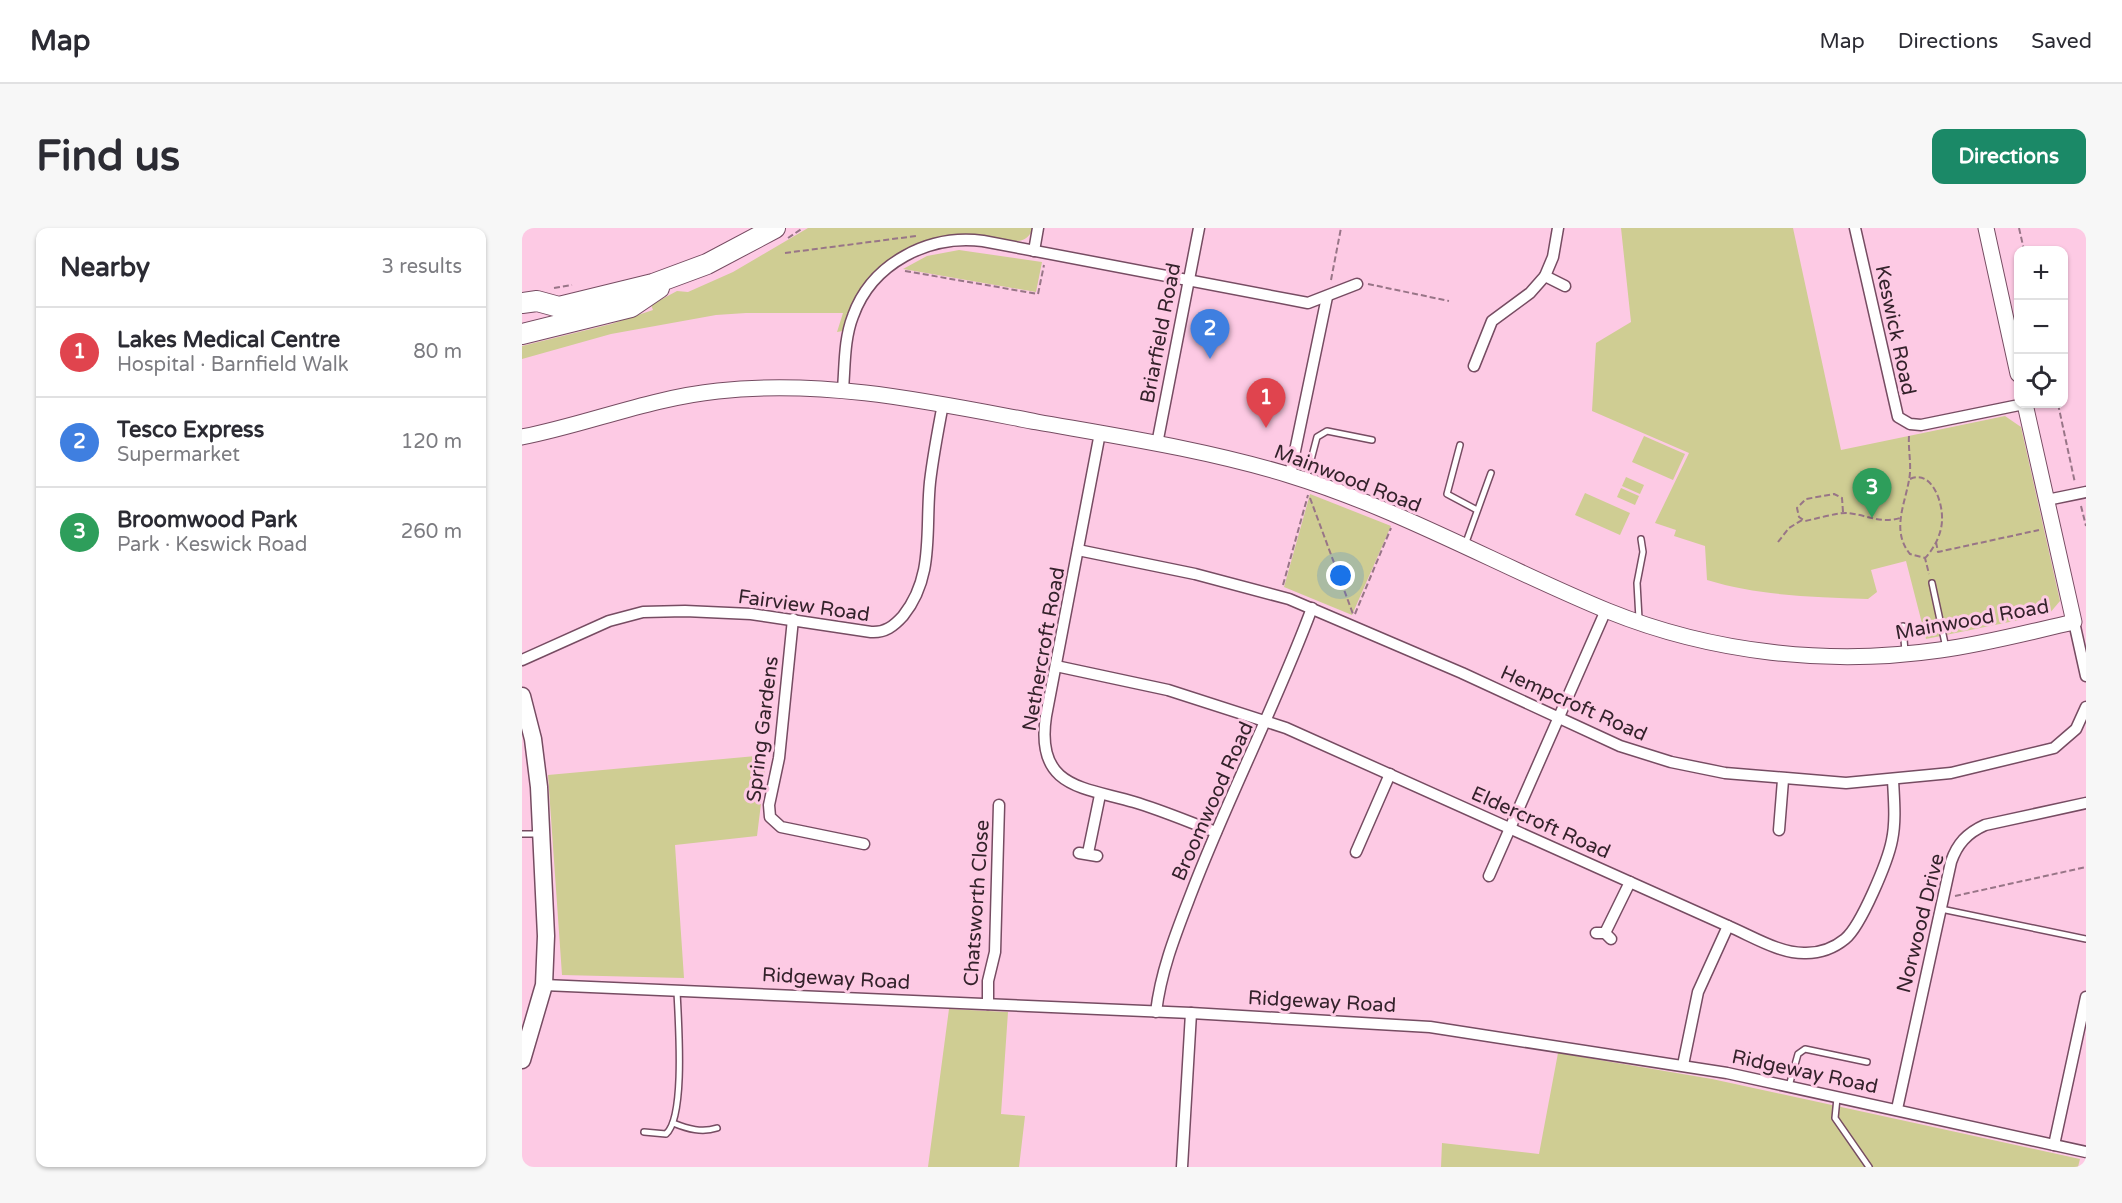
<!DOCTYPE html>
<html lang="en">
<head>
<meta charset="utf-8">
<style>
	body { margin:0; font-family:"Varela Round",sans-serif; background:#f7f7f7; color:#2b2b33 }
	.controls { position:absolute; right:18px; top:18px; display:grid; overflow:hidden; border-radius:12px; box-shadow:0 2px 4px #0004 }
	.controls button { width:54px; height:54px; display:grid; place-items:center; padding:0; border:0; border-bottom:2px solid #e1e1e2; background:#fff; color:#2b2b33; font:30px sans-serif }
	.you { position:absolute; left:819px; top:348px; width:21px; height:21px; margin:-15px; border:4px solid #fff; border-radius:50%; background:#1a73e8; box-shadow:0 0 0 9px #1a73e833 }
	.badge { display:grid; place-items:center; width:39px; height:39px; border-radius:50%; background:#1b8967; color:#fff; font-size:20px; font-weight:700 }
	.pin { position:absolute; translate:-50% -50px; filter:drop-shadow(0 2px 3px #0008) }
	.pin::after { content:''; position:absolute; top:32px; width:21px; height:18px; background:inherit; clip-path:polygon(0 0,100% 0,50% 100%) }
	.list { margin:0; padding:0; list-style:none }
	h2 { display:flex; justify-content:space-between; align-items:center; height:78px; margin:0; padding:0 24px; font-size:26px }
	h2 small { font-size:20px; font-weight:400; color:#7c7c81 }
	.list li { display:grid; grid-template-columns:39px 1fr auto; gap:18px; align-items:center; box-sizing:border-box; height:90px; padding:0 24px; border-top:2px solid #e1e1e2 }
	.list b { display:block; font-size:22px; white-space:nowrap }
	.list p { margin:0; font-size:20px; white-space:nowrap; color:#7c7c81 }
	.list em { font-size:20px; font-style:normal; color:#7c7c81 }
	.icon { flex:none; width:33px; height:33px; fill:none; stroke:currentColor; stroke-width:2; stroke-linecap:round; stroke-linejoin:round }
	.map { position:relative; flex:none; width:1564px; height:939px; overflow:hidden; border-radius:12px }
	header { display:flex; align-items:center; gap:36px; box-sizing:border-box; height:84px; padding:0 30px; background:#fff; border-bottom:2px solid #e1e1e2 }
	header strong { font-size:28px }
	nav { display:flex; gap:33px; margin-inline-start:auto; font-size:21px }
	.intro { display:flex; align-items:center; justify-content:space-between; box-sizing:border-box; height:144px; padding:0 36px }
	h1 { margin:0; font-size:42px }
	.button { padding:15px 27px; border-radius:12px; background:#1b8967; color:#fff; font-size:21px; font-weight:700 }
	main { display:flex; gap:36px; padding:0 36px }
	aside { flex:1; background:#fff; border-radius:12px; box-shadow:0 2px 4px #0004 }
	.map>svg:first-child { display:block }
	.green { fill:#cfcd93 }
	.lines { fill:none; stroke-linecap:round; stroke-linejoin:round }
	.lane-casing { stroke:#764c62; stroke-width:8 }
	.street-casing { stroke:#764c62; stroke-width:13 }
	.secondary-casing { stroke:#764c62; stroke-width:17 }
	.primary-casing { stroke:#764c62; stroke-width:19 }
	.highway-casing { stroke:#764c62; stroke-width:22 }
	.path { stroke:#987587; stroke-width:2; stroke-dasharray:6 3; stroke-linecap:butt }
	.lane { stroke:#fff; stroke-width:5 }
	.street { stroke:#fff; stroke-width:10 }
	.secondary { stroke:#fff; stroke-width:15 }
	.primary { stroke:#fff; stroke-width:16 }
	.highway { stroke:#fff; stroke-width:20 }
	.labels { text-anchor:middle; stroke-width:6; stroke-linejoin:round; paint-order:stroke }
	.street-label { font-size:20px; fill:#34222b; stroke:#fdcae4 }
</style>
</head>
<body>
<header>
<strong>Map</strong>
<nav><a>Map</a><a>Directions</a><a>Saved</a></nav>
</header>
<div class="intro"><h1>Find us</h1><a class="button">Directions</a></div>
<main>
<aside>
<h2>Nearby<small>3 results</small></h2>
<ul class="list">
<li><span class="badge" style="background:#e0444e">1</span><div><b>Lakes Medical Centre</b><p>Hospital · Barnfield Walk</p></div><em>80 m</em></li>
<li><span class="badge" style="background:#3f7fe0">2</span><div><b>Tesco Express</b><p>Supermarket</p></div><em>120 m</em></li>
<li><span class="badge" style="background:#2e9e5b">3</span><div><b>Broomwood Park</b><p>Park · Keswick Road</p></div><em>260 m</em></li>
</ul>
</aside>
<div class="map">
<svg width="1564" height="939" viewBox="0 0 1564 939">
	<rect width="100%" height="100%" fill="#fdcae4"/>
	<g class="green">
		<path d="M286,0H511C508,8 503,13 495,13C480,15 464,7 449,7C388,4 336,43 321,103L315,104L321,85H224L194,87L89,106L0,131V118L89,96L131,82L129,77L155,63L166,64L211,44Z"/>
		<path d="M1099,0H1271L1319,222L1483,188L1499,199L1538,373L1527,386L1404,411L1384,333L1349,342L1355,364L1346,371C1291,369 1237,368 1185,352L1183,318L1152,308L1154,302L1133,295L1167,225L1070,183L1074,115L1109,94Z"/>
		<path d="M437,22L520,34L514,64L381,41L405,28Z"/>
		<path d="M1122,208L1163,226L1151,252L1110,234Z"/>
		<path d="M1104,249L1122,257L1118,266L1100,258Z"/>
		<path d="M1099,260L1117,268L1113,277L1095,269Z"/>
		<path d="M1063,265L1108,285L1098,307L1053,287Z"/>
		<path d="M788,266L869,298L830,387L762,359Z"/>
		<path d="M245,527L235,608L153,617L162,750L40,747L26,547Z"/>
		<path d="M427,781L486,784L479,886L503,888L497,939H406Z"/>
		<path d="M1036,825L1190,851L1558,931L1556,939H919L920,915L1017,926Z"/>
	</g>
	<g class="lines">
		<g class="lane-casing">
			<g id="lane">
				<path d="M938,217L925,266L955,282"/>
				<path d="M784,251L795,209L805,203L850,212"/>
				<path d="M943,317L969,245"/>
				<path d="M1410,355L1424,420"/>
				<path d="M1117,391L1115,355L1121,324L1119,311"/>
				<path d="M1381,398L1383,424"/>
				<path d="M0,606H16"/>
				<path d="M1419,681L1564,711"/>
				<path d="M1267,858L1276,826L1283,821L1345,834"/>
				<path d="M1315,870L1313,890L1347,939"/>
				<path d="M151,895C166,901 180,905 195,900"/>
				<path d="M122,904L144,906C164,889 156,790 155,763"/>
			</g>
		</g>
		<g class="street-casing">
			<g id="street">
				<path d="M1333,0L1376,189L1388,196L1399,197L1502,176"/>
				<path d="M512,23L516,0"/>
				<path d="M1023,48L1043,58"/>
				<path d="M952,138L970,93L1008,65L1023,48L1031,29L1036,0"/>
				<path d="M321,161C323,137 322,111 331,88C350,35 407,6 461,13L786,75L835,56"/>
				<path d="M578,205L524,488C513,560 561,559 612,574C639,582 667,594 694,604"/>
				<path d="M635,216L677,0"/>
				<path d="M768,247L805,69"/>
				<path d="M1525,272L1564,264"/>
				<path d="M556,322L673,346L767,371L940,445L1098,518L1149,534L1203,545L1324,555L1429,545L1532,520L1554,501L1564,479"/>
				<path d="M271,391L257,530L247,577L248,589L259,599L342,616"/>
				<path d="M1552,394L1564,448"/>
				<path d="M0,432L87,393L121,384L163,383L229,386L349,404C363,405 372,398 381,388C413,348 403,302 408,254C411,228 416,202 421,176"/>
				<path d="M534,438L646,462L764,500L1206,698C1230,708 1258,726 1284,725C1298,725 1312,720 1323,711C1339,698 1366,633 1370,612C1374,593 1372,572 1371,552"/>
				<path d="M1257,602L1261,552"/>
				<path d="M834,624L868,546"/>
				<path d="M557,625L575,628"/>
				<path d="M566,625L578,567"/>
				<path d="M967,648L1084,382"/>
				<path d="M1074,705H1083L1089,711"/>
				<path d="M1083,705L1108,654"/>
				<path d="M22,757L669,785L908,799L1205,845L1564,924"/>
				<path d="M466,776V753L473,724L477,577"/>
				<path d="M634,784C639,742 654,705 669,666C706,569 754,477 790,380"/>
				<path d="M1161,837L1176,764L1206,698"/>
				<path d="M1375,881L1429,634C1435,616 1445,605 1463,597L1564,575"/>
				<path d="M1532,917L1564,769"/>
				<path d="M660,939L669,785"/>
			</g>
		</g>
		<g class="secondary-casing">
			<g id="secondary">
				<path d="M1464,0L1496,146"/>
				<path d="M0,209C66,196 128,170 196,163C304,151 409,174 515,194C600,209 685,222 767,247C878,281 979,339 1086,383C1190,425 1307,438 1418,422C1463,416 1507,404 1552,394L1503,176"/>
			</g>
		</g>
		<g class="primary-casing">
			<path id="primary" d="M0,468L11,511L17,559L24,708L22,757L0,832"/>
		</g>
		<g class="highway-casing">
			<g id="highway">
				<path d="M0,75L15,73L37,79L131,56L185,36L253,0"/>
				<path d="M0,106L109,79L137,60"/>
			</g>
		</g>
		<g class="path">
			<path d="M1497,0L1502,22"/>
			<path d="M266,10L281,0"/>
			<path d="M263,25L394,8"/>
			<path d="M383,43L516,66L522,37"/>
			<path d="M809,52L819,0"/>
			<path d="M846,56L927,73"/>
			<path d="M32,60L50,57"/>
			<path d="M1536,176L1553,255"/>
			<path d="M1387,208C1386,222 1390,238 1387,252C1383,276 1369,303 1388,326L1403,330L1407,346"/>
			<path d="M1388,251C1410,241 1421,275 1420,292C1420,305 1412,321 1403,330"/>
			<path d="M788,270L831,386"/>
			<path d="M1559,278L1564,298"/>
			<path d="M1321,284L1320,270L1312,266L1284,271L1275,280L1277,289L1283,293C1293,291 1318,284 1326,285C1345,287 1359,296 1378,290"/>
			<path d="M1256,314L1267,300L1280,292"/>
			<path d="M1414,314L1416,324L1517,302"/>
			<path d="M761,357L786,267"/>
			<path d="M833,386L869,300"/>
			<path d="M1433,668L1564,639"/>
		</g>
		<use href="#lane" class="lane"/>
		<use href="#street" class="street"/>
		<use href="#secondary" class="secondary"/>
		<use href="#primary" class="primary"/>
		<use href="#highway" class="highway"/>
	</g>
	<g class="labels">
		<g class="street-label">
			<text transform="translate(1374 102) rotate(78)" y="7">Keswick Road</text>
			<text transform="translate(638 105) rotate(-79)" y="7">Briarfield Road</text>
			<text transform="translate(826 250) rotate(21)" y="7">Mainwood Road</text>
			<text transform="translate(282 377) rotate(8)" y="7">Fairview Road</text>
			<text transform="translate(1450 391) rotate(-10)" y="7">Mainwood Road</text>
			<text transform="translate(521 421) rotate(-80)" y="7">Nethercroft Road</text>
			<text transform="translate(1052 475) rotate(24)" y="7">Hempcroft Road</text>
			<text transform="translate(240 501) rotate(-83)" y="7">Spring Gardens</text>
			<text transform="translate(690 573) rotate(-66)" y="7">Broomwood Road</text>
			<text transform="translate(1019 594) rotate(24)" y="7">Eldercroft Road</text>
			<text transform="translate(454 675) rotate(-86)" y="7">Chatsworth Close</text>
			<text transform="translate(1398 695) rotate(-76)" y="7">Norwood Drive</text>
			<text transform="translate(314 750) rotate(3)" y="7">Ridgeway Road</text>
			<text transform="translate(800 773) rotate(3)" y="7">Ridgeway Road</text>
			<text transform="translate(1283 843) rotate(12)" y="7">Ridgeway Road</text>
		</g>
	</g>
</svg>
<div class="controls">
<button>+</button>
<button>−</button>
<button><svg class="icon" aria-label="locate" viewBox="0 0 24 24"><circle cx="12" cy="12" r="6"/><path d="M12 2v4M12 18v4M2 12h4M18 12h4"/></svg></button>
</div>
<div class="you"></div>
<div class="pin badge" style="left:744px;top:200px;background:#e0444e">1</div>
<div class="pin badge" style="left:688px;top:131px;background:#3f7fe0">2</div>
<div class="pin badge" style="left:1350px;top:290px;background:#2e9e5b">3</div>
</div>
</main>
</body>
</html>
